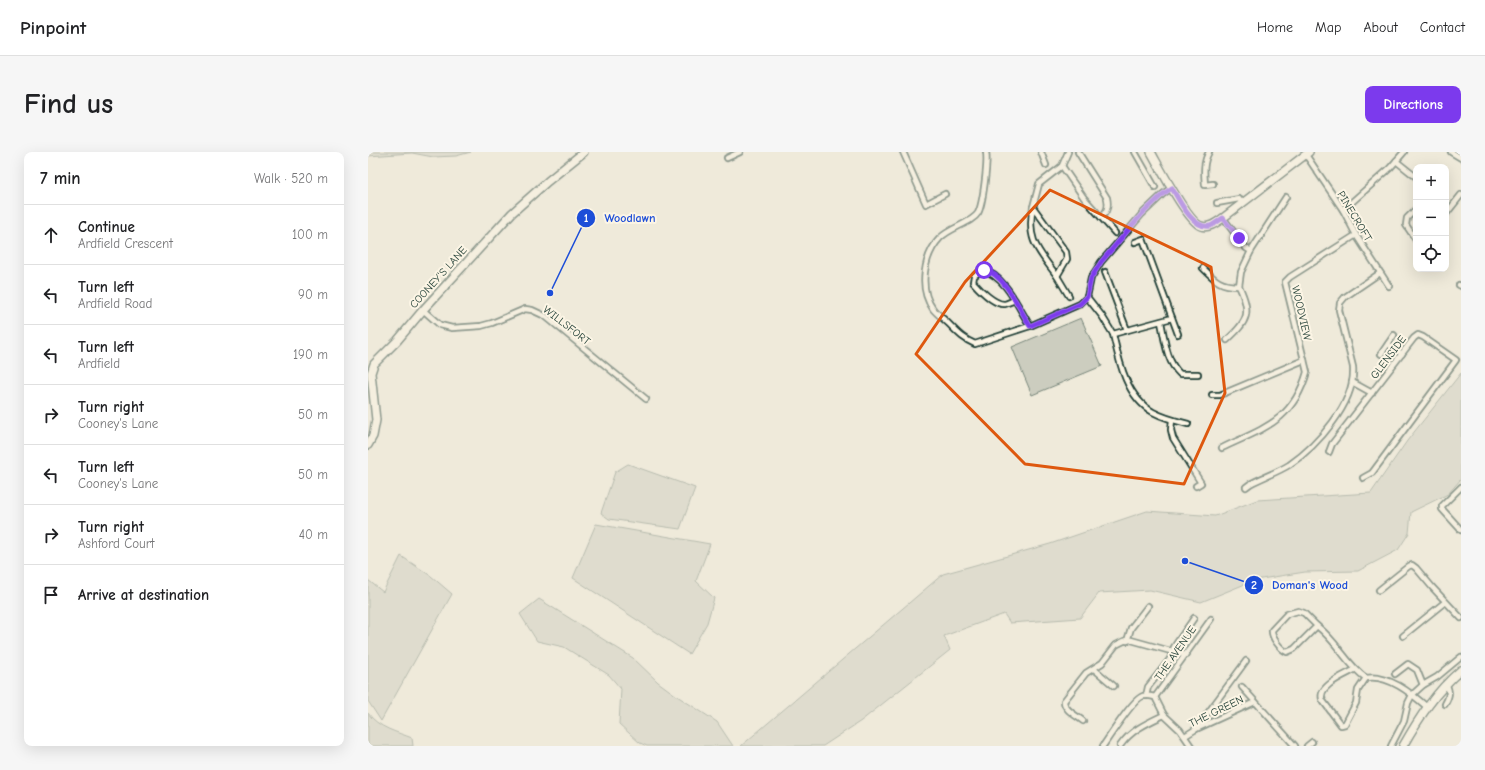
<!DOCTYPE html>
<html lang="en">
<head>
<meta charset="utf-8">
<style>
	body { margin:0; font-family:"Comic Neue",sans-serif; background:#f6f6f6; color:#202124 }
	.controls { position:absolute; right:12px; top:12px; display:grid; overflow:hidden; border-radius:8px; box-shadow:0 4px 16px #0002 }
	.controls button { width:36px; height:36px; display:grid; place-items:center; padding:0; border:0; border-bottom:1px solid #e0e0e0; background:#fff; color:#202124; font:20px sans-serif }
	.stop { position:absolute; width:12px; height:12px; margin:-9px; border:3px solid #7c3aed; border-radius:50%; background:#fff }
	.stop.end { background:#7c3aed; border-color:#fff; box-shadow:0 1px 4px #0008 }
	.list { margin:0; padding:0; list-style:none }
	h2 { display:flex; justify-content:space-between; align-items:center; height:52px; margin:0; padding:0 16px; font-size:17px }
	h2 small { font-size:13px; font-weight:400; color:#757577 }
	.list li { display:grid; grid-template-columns:26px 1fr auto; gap:12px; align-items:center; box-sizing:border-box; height:60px; padding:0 16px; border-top:1px solid #e0e0e0 }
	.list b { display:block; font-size:15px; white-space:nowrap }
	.list p { margin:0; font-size:13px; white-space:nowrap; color:#757577 }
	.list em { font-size:13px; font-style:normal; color:#757577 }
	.icon { flex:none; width:22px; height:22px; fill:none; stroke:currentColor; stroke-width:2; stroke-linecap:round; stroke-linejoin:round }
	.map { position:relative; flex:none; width:1093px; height:594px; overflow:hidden; border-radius:8px }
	header { display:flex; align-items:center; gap:24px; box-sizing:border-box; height:56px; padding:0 20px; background:#fff; border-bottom:1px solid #e0e0e0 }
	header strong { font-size:19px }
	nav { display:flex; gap:22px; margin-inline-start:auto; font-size:14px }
	.intro { display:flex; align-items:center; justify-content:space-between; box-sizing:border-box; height:96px; padding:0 24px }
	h1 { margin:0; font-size:28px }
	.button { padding:10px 18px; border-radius:8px; background:#7c3aed; color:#fff; font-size:14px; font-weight:700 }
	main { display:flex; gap:24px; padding:0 24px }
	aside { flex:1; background:#fff; border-radius:8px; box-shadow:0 4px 16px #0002 }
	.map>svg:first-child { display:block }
	.green { fill:#cccdbf; stroke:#76857a }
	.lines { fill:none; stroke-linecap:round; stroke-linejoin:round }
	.street-casing { stroke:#1f3d34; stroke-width:8 }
	.secondary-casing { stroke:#1f3d34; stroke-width:10 }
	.street { stroke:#fcf5e5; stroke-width:4.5 }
	.secondary { stroke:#fcf5e5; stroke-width:7 }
	.route { stroke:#7c3aed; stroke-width:5 }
	.marked { fill:none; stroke:#de580e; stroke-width:3; stroke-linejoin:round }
	.labels { text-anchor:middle; stroke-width:4; stroke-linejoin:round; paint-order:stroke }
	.street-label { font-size:11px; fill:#1f3d34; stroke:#fcf5e5 }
	.leader { fill:none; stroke:#1d4ed8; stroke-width:1.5 }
	.callout-dot { fill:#1d4ed8; stroke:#fcf5e5; stroke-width:1.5 }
	.mark-label { font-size:12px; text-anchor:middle; font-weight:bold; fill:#fff }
	.callout-label { font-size:12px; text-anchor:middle; font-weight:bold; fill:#1d4ed8; stroke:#fcf5e5; stroke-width:4; stroke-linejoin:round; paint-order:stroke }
</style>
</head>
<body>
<header>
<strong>Pinpoint</strong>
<nav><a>Home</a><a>Map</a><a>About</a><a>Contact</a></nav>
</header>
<div class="intro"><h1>Find us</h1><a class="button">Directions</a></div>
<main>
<aside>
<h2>7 min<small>Walk · 520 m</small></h2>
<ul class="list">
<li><svg class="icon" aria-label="ahead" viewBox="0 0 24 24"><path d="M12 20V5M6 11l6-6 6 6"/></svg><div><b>Continue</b><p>Ardfield Crescent</p></div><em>100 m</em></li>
<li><svg class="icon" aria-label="left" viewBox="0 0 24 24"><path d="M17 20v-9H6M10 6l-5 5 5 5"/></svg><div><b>Turn left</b><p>Ardfield Road</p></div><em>90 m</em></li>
<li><svg class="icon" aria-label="left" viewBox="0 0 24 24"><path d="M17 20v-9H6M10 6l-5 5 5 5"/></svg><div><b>Turn left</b><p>Ardfield</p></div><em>190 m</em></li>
<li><svg class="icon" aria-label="right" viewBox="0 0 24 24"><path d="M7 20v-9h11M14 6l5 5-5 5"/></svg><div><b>Turn right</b><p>Cooney's Lane</p></div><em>50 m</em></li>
<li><svg class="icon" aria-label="left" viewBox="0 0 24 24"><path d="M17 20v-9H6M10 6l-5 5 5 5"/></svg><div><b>Turn left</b><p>Cooney's Lane</p></div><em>50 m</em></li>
<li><svg class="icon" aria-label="right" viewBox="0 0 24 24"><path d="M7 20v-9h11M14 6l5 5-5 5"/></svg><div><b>Turn right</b><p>Ashford Court</p></div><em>40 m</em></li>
<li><svg class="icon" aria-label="arrive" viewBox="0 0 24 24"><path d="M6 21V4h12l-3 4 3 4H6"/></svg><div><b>Arrive at destination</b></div></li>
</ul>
</aside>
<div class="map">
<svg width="1093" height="594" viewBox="0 0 1093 594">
	<rect width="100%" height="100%" fill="#efeada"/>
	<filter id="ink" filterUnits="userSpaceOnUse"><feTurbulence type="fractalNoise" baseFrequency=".025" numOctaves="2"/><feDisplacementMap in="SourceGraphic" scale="8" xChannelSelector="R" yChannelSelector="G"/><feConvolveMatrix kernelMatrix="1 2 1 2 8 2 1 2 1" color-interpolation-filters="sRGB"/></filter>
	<g filter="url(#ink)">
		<g class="green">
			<path d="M0,0H103L88,4L65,5L44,1L0,4Z"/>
			<path d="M713,166L734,214L664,243L644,195Z"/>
			<path d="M1093,221V327L1080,342L1043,360L1041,381L1030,398L990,419L937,420L887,428L833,450L782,438L731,441L712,466L642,471L636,462L576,484L582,498L493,569L455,594H373L575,422L682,392L779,359L847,364L889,348L1003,341L1039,289Z"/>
			<path d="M260,312L327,336L312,377L241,367L233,361L247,320Z"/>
			<path d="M228,372L342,392L328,429L346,446L339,471L321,502L205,426Z"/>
			<path d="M33,404L63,424L84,442L13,569L0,549V428L15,440Z"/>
			<path d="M171,447L265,506L290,530L309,544L349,570L365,594H279L272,591L251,572L253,537L241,523L196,495L169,489L152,462Z"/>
			<path d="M0,561C10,576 29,580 44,586L45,594H0Z"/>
		</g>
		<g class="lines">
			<g class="street-casing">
				<g id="street">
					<path d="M535,0L558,52L577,42"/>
					<path d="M618,0C620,10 615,52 610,61C604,71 583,75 572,86C556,103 550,136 565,157C569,162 576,167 581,172C590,181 595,187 607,192L662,174L712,152L719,145"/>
					<path d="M673,0L678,13"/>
					<path d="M700,0L694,14L671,32L665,55L698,100L699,107L689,124L701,144"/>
					<path d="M710,0L739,46C741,55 739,60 733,65"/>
					<path d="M767,0L787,35"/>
					<path d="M841,0C835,10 836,21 837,33L845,32"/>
					<path d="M1083,0L1093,6"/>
					<path d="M938,3L975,58L988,83L1021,134"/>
					<path d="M359,6L372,0"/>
					<path d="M1028,9L1048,25"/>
					<path d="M694,14L716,46L747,81"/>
					<path d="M849,51L871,47L874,51"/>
					<path d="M665,55C658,89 671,99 689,124"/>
					<path d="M1048,57L1039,66L1038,73L1048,88"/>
					<path d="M975,58L1022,16L1036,0"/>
					<path d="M1078,62L1093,43"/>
					<path d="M855,66L878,96L883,99L918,45"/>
					<path d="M767,90L775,87L810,182"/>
					<path d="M835,116C847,128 852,134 871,134L873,120L883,99"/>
					<path d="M737,120L759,178"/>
					<path d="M1091,133L1093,134"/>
					<path d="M719,145L723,126L733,110L774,62L795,42L803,36"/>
					<path d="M719,145L734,164L745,182L804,166"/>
					<path d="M647,148C644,149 640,151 637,152C627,153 612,138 605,130L606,124L614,118C636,122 651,156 662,174"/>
					<path d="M55,158L72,173L84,176L113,174L124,171L157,157L164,158L177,164L278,247"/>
					<path d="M793,170C797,188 798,209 812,222H830"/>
					<path d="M745,182C751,209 758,245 785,260C796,266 808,269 820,272"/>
					<path d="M859,188C880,169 884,161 871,134"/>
					<path d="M1020,192L1034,202"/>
					<path d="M1013,202L1026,183"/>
					<path d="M984,230L1004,241"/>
					<path d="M844,243H852L936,208"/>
					<path d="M804,268L803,278L805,286L833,331L828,334"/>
					<path d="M854,296C896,276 925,269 939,220L917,130L922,125L988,83"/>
					<path d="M961,300L964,292L1046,186L1050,183L1055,185L1088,208L1004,321L995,326"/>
					<path d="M878,335L882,332C895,325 910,320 921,313C949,294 988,251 985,215L971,158L972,151L977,145L1012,121"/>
					<path d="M1093,335L1074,354V357L1093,378"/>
					<path d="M1011,438L1041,414L1044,413L1048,416L1064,435L1093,466"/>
					<path d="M930,459L936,461L949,474L926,497L919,500C912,497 903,485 904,478L919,462Z"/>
					<path d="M949,474C969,489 978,512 998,526C1020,522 1043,541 1059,555"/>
					<path d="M1035,484L1077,450"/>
					<path d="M759,489L763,476L780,454"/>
					<path d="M726,517L746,534"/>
					<path d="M986,518C977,523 947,535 955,549L973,573L977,572L988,551L990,538L998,526"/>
					<path d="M1027,522L1040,512L1049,518L1055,533"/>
					<path d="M874,535L927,594"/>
					<path d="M778,544L780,535L802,507L806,495L826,466"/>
					<path d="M787,545L843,467"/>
					<path d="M1077,552C1082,543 1082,540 1078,531"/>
					<path d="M715,569C709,564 696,558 696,549L718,521L734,511L748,493L756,489L763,488L817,503"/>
					<path d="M828,577L878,509"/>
					<path d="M817,584L828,577L887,550"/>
					<path d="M735,594C742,584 765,547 775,544C779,543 783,544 787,545L796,563L812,578L823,594"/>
					<path d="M752,594C763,578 779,571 796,563"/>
					<path d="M939,594L944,590"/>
					<path d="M1023,594L1036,569L1040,551L1044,543L1055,533L1069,525L1093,505"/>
				</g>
			</g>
			<g class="secondary-casing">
				<g id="secondary">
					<path d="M783,0C791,14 820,70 833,74C841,77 849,70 855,66L941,0"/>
					<path d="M0,293L5,284L8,268L3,221L6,212L29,189L55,158L144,61L180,29L216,0"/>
					<path d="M1035,594C1051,566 1068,539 1093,518"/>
				</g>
			</g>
			<use href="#street" class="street"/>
			<use href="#secondary" class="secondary"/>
		</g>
	</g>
	<g class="lines" filter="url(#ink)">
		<path class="route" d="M616,118C636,121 652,158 662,174L712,152L719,145L723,126L733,110L774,62L795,42L804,36C811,48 825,78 842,74C846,73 851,68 855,66L871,86"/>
	</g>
	<path d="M0 0H1093V594H0ZM682,38L843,115L857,241L816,332L657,312L548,202L597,130Z" fill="#efeada" fill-opacity=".55" fill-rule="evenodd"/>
	<path class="marked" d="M682,38L843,115L857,241L816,332L657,312L548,202L597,130Z"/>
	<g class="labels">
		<g class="street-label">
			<text transform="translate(987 64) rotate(59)" y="4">PINECROFT</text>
			<text transform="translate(70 125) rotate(-48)" y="4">COONEY'S LANE</text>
			<text transform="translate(934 161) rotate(77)" y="4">WOODVIEW</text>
			<text transform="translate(199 173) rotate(38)" y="4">WILLSFORT</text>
			<text transform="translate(1020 205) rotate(-53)" y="4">GLENSIDE</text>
			<text transform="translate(807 501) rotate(-55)" y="4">THE AVENUE</text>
			<text transform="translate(848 559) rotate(-26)" y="4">THE GREEN</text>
		</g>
	</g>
	<path class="leader" d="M182 141L218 66M817 409L886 433"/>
	<g class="callout-dot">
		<circle cx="182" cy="141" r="4"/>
		<circle cx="817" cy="409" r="4"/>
		<circle cx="218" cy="66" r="10"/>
		<circle cx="886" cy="433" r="10"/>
	</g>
	<g class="mark-label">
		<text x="218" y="70">1</text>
		<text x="886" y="437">2</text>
	</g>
	<g class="callout-label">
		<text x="262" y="70">Woodlawn</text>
		<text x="942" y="437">Doman's Wood</text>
	</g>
</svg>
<div class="controls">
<button>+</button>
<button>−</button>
<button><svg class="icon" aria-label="locate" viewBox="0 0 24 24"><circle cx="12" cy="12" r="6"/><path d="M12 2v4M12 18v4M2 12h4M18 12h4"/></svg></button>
</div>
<div class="stop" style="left:616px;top:118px"></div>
<div class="stop end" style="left:871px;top:86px"></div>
</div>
</main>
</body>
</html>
